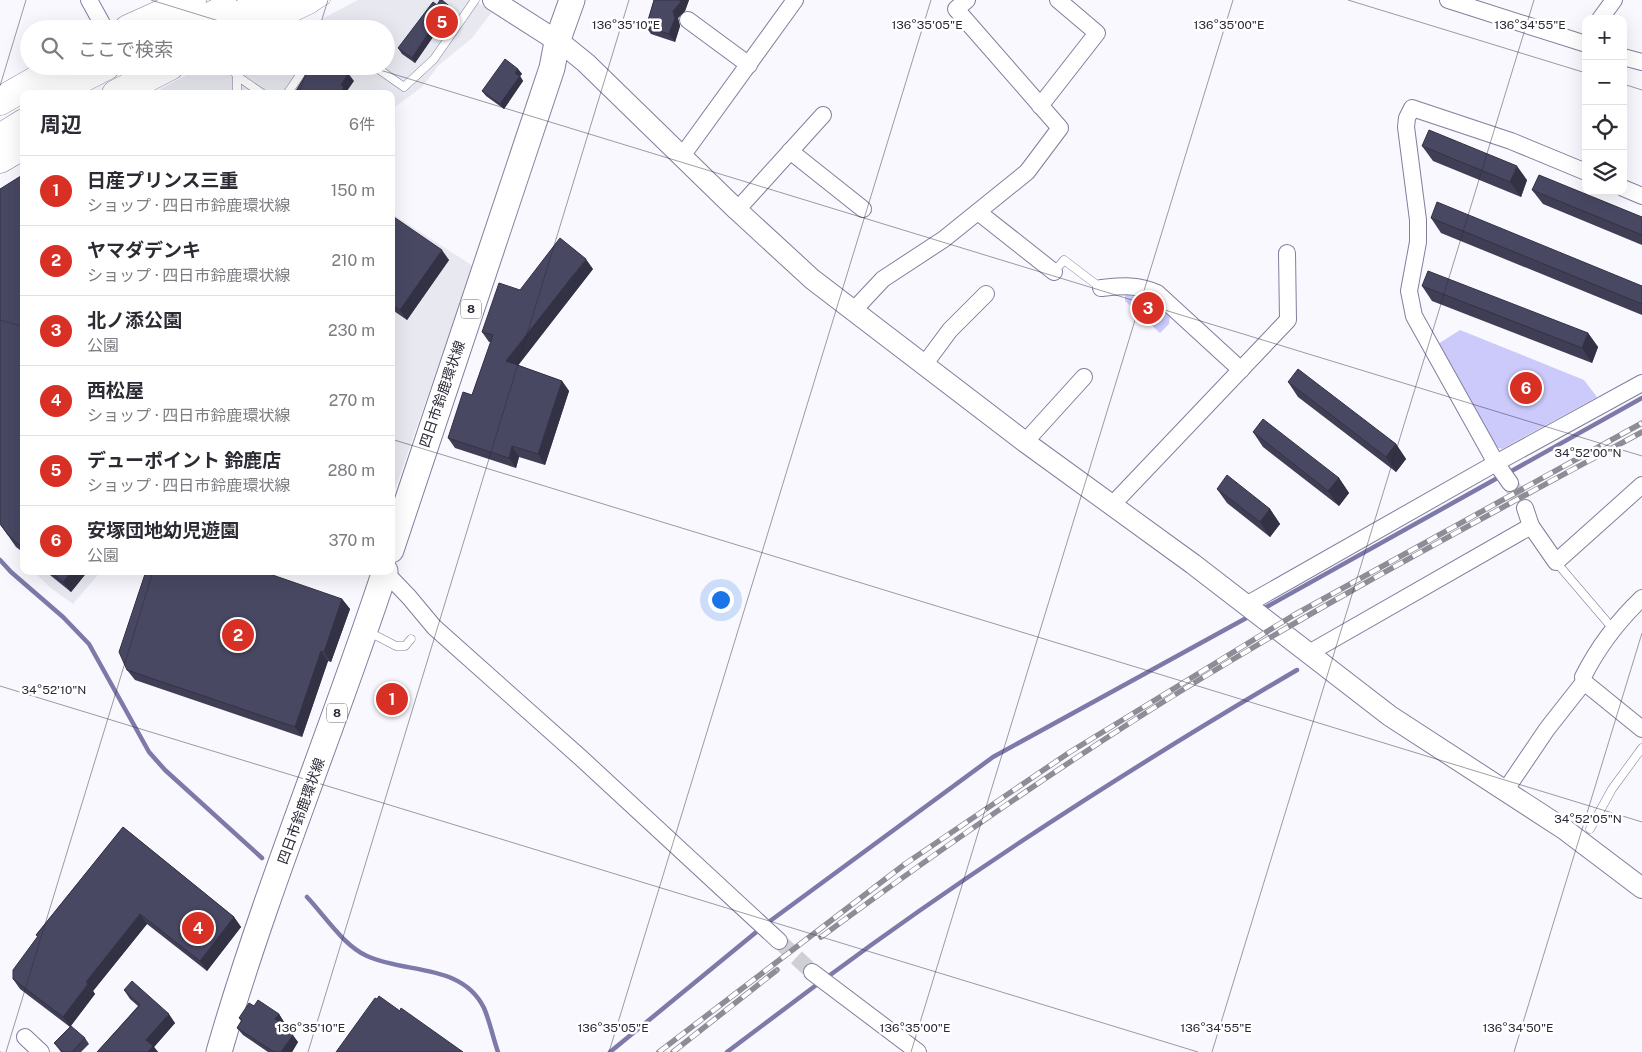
<!DOCTYPE html>
<html lang="ja">
<head>
<meta charset="utf-8">
<style>
	body { margin:0; font-family:"Public Sans","Noto Sans JP",sans-serif; background:#f7f7f7; color:#2b2b33 }
	.controls { position:absolute; right:15px; top:15px; display:grid; overflow:hidden; border-radius:10px; box-shadow:0 5px 20px #0002 }
	.controls button { width:45px; height:45px; display:grid; place-items:center; padding:0; border:0; border-bottom:1px solid #e1e1e2; background:#fff; color:#2b2b33; font:25px sans-serif }
	.you { position:absolute; left:720px; top:599px; width:18px; height:18px; margin:-12px; border:4px solid #fff; border-radius:50%; background:#1a73e8; box-shadow:0 0 0 8px #1a73e833 }
	.badge { display:grid; place-items:center; width:32px; height:32px; border-radius:50%; background:#d93025; color:#fff; font-size:16px; font-weight:700 }
	.pin { position:absolute; translate:-50% -50%; border:2px solid #fff; box-shadow:0 1px 5px #0006 }
	.list { margin:0; padding:0; list-style:none }
	h2 { display:flex; justify-content:space-between; align-items:center; height:65px; margin:0; padding:0 20px; font-size:21px }
	h2 small { font-size:16px; font-weight:400; color:#7c7c81 }
	.list li { display:grid; grid-template-columns:32px 1fr auto; gap:15px; align-items:center; box-sizing:border-box; height:70px; padding:0 20px; border-top:1px solid #e1e1e2 }
	.list b { display:block; font-size:19px; white-space:nowrap }
	.list p { margin:0; font-size:16px; white-space:nowrap; color:#7c7c81 }
	.list em { font-size:16px; font-style:normal; color:#7c7c81 }
	.icon { flex:none; width:28px; height:28px; fill:none; stroke:currentColor; stroke-width:2; stroke-linecap:round; stroke-linejoin:round }
	.map { position:relative; flex:none; width:1642px; height:1052px; overflow:hidden }
	.search { position:absolute; background:#fff; box-shadow:0 5px 20px #0002; left:20px; top:20px; width:375px; height:55px; display:flex; align-items:center; gap:12px; box-sizing:border-box; padding:0 18px; border-radius:28px; color:#7c7c81; font-size:19px }
	.panel { position:absolute; background:#fff; box-shadow:0 5px 20px #0002; left:20px; top:90px; width:375px; height:485px; border-radius:10px }
	.map>svg:first-child { display:block }
	.built { fill:#e8e8f0 }
	.green { fill:#cccafb }
	.lines { fill:none; stroke-linecap:round; stroke-linejoin:round }
	.stream { stroke:#7d7aaa; stroke-width:4.5 }
	.minor-tunnel { stroke:#cfcfd6; stroke-width:16; stroke-dasharray:16 8; stroke-linecap:butt }
	.service-casing { stroke:#807f9d; stroke-width:9 }
	.minor-casing { stroke:#807f9d; stroke-width:18 }
	.tertiary-casing { stroke:#807f9d; stroke-width:22 }
	.primary-casing { stroke:#807f9d; stroke-width:27 }
	.trunk-casing { stroke:#807f9d; stroke-width:29 }
	.service { stroke:#fff; stroke-width:8 }
	.minor { stroke:#fff; stroke-width:16 }
	.tertiary { stroke:#fff; stroke-width:20 }
	.primary { stroke:#fff; stroke-width:25 }
	.trunk { stroke:#fff; stroke-width:28 }
	.rail-casing { stroke:#8e8d97; stroke-width:5.5 }
	.rail { stroke:#fff; stroke-width:4; stroke-dasharray:11; stroke-linecap:butt }
	.wall { fill:#3f3e55 }
	.shaded-wall { fill:#333245 }
	.building { fill:#494863; stroke:#333245 }
	.ticks { fill:none; stroke:#2a2936; stroke-width:1; stroke-opacity:0.45 }
	.labels { text-anchor:middle; stroke-width:5; stroke-linejoin:round; paint-order:stroke }
	.shield { fill:#fff; stroke:#6a6972; stroke-width:1 }
	.shield-label { font-size:12px; font-weight:bold; fill:#2a2936 }
	.street-label { font-size:14px; fill:#2a2936; stroke:#fff }
	.ticks-label { font-size:12px; text-anchor:middle; fill:#2a2936; stroke:#fff; stroke-width:5; stroke-linejoin:round; paint-order:stroke }
</style>
</head>
<body>
<div class="map">
<svg width="1642" height="1052" viewBox="0 0 1642 1052">
	<rect width="100%" height="100%" fill="#f8f8fe"/>
	<g class="built">
		<path d="M358,0H474L492,12L472,38L439,65L422,87L391,110V94H152L203,66H386V29H303Z"/>
		<path d="M391,213L473,266L391,501Z"/>
		<path d="M33,571H101L73,604L52,589Z"/>
	</g>
	<g class="green">
		<path d="M1125,293C1145,293 1156,301 1170,315L1169,324L1160,333L1125,301Z"/>
		<path d="M1460,330L1584,380L1597,397L1502,449L1495,447L1438,344Z"/>
	</g>
	<g class="lines">
		<g class="stream">
			<path d="M1508,473L1642,398"/>
			<path d="M0,560L11,572L63,617L89,644L149,752L165,770L262,858"/>
			<path d="M1261,610L1501,476"/>
			<path d="M307,897C325,916 343,945 367,956C406,974 462,963 484,1008C490,1022 493,1038 498,1052"/>
			<path d="M766,924L993,757L1250,616"/>
			<path d="M826,978C977,866 1135,765 1297,670"/>
			<path d="M610,1052L760,929"/>
			<path d="M727,1052L819,983"/>
		</g>
		<g class="minor-tunnel">
			<path d="M1510,483L1525,508"/>
			<path d="M779,941L812,972"/>
		</g>
		<g class="service-casing">
			<g id="service">
				<path d="M313,8L326,0"/>
				<path d="M231,66L237,76V94"/>
				<path d="M374,66L404,87L434,59L475,0"/>
				<path d="M237,76L263,94"/>
				<path d="M287,94L306,66"/>
				<path d="M1054,272L1064,260L1101,288"/>
				<path d="M1556,562L1614,630"/>
				<path d="M367,631L396,646H405L411,639"/>
				<path d="M1590,829L1612,789L1642,748"/>
			</g>
		</g>
		<g class="minor-casing">
			<g id="minor">
				<path d="M89,0L105,29"/>
				<path d="M1448,0L1586,44"/>
				<path d="M1600,19L1614,0"/>
				<path d="M688,20L749,65"/>
				<path d="M1623,57L1642,62"/>
				<path d="M1040,106L1097,33L1058,0"/>
				<path d="M790,151L863,209"/>
				<path d="M682,156L795,0"/>
				<path d="M1623,188L1642,196"/>
				<path d="M737,210L823,115"/>
				<path d="M978,212L1054,272"/>
				<path d="M1101,288C1122,286 1137,284 1157,293L1241,370"/>
				<path d="M853,311L883,279L944,239L1027,172L1060,128L956,9L967,0"/>
				<path d="M924,365L950,330L986,294"/>
				<path d="M1025,442L1084,377"/>
				<path d="M1510,483L1496,463L1414,316L1409,291L1418,242V220L1406,127L1407,118L1412,108L1511,141L1586,172"/>
				<path d="M1112,505L1288,320L1287,253"/>
				<path d="M1525,508L1531,526"/>
				<path d="M385,572L409,597L434,627L581,758L779,941"/>
				<path d="M1246,605L1496,463L1642,383"/>
				<path d="M1309,653L1531,526L1556,562L1642,485"/>
				<path d="M1584,682L1583,677C1597,649 1619,620 1642,598"/>
				<path d="M1505,791L1547,729L1584,682L1642,729"/>
				<path d="M812,972L918,1052"/>
				<path d="M25,1037L41,1052"/>
			</g>
		</g>
		<g class="tertiary-casing">
			<path id="tertiary" d="M493,0L565,46L586,63L737,210L812,279L1025,442L1193,564L1390,716L1564,829L1642,888"/>
		</g>
		<g class="primary-casing">
			<g id="primary">
				<path d="M391,550L552,68L557,42L572,0"/>
				<path d="M219,1052C266,889 332,732 385,571"/>
			</g>
		</g>
		<g class="trunk-casing">
			<g id="trunk">
				<path d="M128,29L192,0"/>
				<path d="M184,29L225,9"/>
				<path d="M209,29L265,3"/>
				<path d="M247,29L308,0"/>
				<path d="M52,94L106,66"/>
				<path d="M116,94L170,66"/>
				<path d="M0,101L61,66"/>
				<path d="M0,138L24,123"/>
				<path d="M0,159L24,145"/>
			</g>
		</g>
		<use href="#service" class="service"/>
		<use href="#minor" class="minor"/>
		<use href="#tertiary" class="tertiary"/>
		<use href="#primary" class="primary"/>
		<use href="#trunk" class="trunk"/>
		<g class="rail-casing">
			<g id="rail">
				<path d="M821,937C924,861 1028,788 1136,719C1300,615 1472,524 1642,432"/>
				<path d="M659,1052L905,864L1070,752L1294,615L1642,423"/>
				<path d="M673,1052L777,970"/>
			</g>
		</g>
		<use href="#rail" class="rail"/>
	</g>
	<g class="wall">
		<path d="M654,0H689L685,11L678,18L680,26L675,42L651,34L646,27Z"/>
		<path d="M437,5L454,10L458,15L449,28L446,27L439,37L435,34L415,63L402,54L398,48Z"/>
		<path d="M518,69L522,74L520,76L523,81L504,109L486,96L482,91Z"/>
		<path d="M1422,146L1527,180L1521,197L1433,161Z"/>
		<path d="M24,174V553L16,547L0,524Z"/>
		<path d="M1532,190L1642,217V245L1543,204Z"/>
		<path d="M391,215L449,260L407,320L391,309Z"/>
		<path d="M1431,218L1642,286V315L1441,233Z"/>
		<path d="M593,269L518,365L562,381L569,391L545,465L519,457L516,468L455,448L448,438L472,395L491,342H489L482,332L520,290Z"/>
		<path d="M1422,286L1588,333L1598,347L1592,363L1432,301Z"/>
		<path d="M1288,382L1396,444L1406,459L1396,472L1298,397Z"/>
		<path d="M1253,432L1339,478L1349,493L1339,506L1263,447Z"/>
		<path d="M1217,489L1270,509L1280,524L1270,537L1227,503Z"/>
		<path d="M45,571H88L71,592Z"/>
		<path d="M342,599L350,609L331,662L328,661L302,737L135,680L127,670Z"/>
		<path d="M123,827L234,917L241,927L207,971L147,924L93,991L95,994L70,1027L20,989L13,979L38,936L36,935Z"/>
		<path d="M124,990L175,1023L154,1047L158,1052H97L138,1006L130,999Z"/>
		<path d="M279,1014L284,1022L282,1024L286,1030L298,1042L292,1052H268L243,1035L237,1028L241,1021L239,1018Z"/>
		<path d="M85,1038L89,1044L81,1052H61L54,1043Z"/>
	</g>
	<g class="shaded-wall">
		<path d="M681,0H689L685,11L678,18L680,26L675,42L669,34L673,11Z"/>
		<path d="M454,10L458,15L449,28L445,23Z"/>
		<path d="M443,22L446,27L439,37L435,32Z"/>
		<path d="M431,29L435,34L415,63L412,58Z"/>
		<path d="M518,69L522,74L520,76L523,81L504,109L500,104Z"/>
		<path d="M348,73L354,81L347,91L349,94H340L341,85Z"/>
		<path d="M1517,166L1527,180L1521,197L1510,182Z"/>
		<path d="M442,250L449,260L407,320L400,310Z"/>
		<path d="M586,259L593,269L513,372L506,361Z"/>
		<path d="M1588,333L1598,347L1592,363L1582,348Z"/>
		<path d="M562,381L569,391L545,465L538,454Z"/>
		<path d="M1396,444L1406,459L1396,472L1386,457Z"/>
		<path d="M512,446L519,457L516,468L509,458Z"/>
		<path d="M1339,478L1349,493L1339,506L1328,491Z"/>
		<path d="M1270,509L1280,524L1270,537L1260,522Z"/>
		<path d="M72,571H88L71,592L63,582Z"/>
		<path d="M342,599L350,609L331,662L324,652Z"/>
		<path d="M321,651L328,661L302,737L295,727Z"/>
		<path d="M140,914L147,924L93,991L95,994L70,1027L63,1017L86,982Z"/>
		<path d="M234,917L241,927L207,971L200,961Z"/>
		<path d="M169,1014L175,1023L154,1047L158,1052H148L146,1040Z"/>
		<path d="M279,1014L284,1022L282,1024L287,1032L286,1034L275,1019Z"/>
		<path d="M293,1035L298,1042L292,1052H281Z"/>
	</g>
	<g class="building">
		<path d="M440,0H442L454,10L445,23L443,22L435,32L431,29L412,58L398,48L433,2L437,5Z"/>
		<path d="M654,0H681L680,3L673,11L675,18L669,34L646,27Z"/>
		<path d="M505,59L518,69L515,73L520,76L500,104L482,91Z"/>
		<path d="M326,66H338L348,73L341,85L344,87L340,94H294L307,73L310,75L316,67L322,71Z"/>
		<path d="M1429,130L1517,166L1510,182L1422,146Z"/>
		<path d="M24,174V549L9,536L0,524V189Z"/>
		<path d="M1539,175L1642,217V235L1532,190Z"/>
		<path d="M1437,202L1642,286V304L1431,218Z"/>
		<path d="M391,215L442,250L400,310L391,304Z"/>
		<path d="M560,238L586,259L506,361L562,381L538,454L512,446L509,458L448,438L463,392L472,395L493,335L482,332L499,283L520,290Z"/>
		<path d="M1428,271L1588,333L1582,348L1422,286Z"/>
		<path d="M1298,369L1396,444L1386,457L1288,382Z"/>
		<path d="M1263,419L1339,478L1328,491L1253,432Z"/>
		<path d="M1227,475L1270,509L1260,522L1217,489Z"/>
		<path d="M50,571H72L63,582Z"/>
		<path d="M146,571H261L342,599L324,652L321,651L295,727L127,670L119,652Z"/>
		<path d="M123,827L234,917L200,961L140,914L86,982L88,984L63,1017L13,979V970L38,936L36,935Z"/>
		<path d="M132,981L169,1014L146,1040L153,1046L148,1052H97L140,1005L124,990Z"/>
		<path d="M379,996L400,1011L401,1008L463,1052H336L375,998L377,999Z"/>
		<path d="M258,1000L279,1014L275,1019L282,1024L280,1026L293,1035L281,1052H274L237,1028L242,1020L239,1018L249,1003L254,1006Z"/>
		<path d="M71,1026L85,1038L72,1052H63L54,1043Z"/>
	</g>
	<path class="ticks" d="M151,0L245,29M1348,0L1586,73M319,29L328,0M367,66L1642,456M1623,84L1642,90M0,86L26,0M299,94L308,66M0,320L24,327M391,439L1642,822M0,686L1198,1052M0,1052H1M6,1052L153,571M308,1052L629,0M609,1052L931,0M911,1052L1233,0M1212,1052L1534,0M1514,1052L1642,633"/>
	<g class="labels">
		<g class="shield">
			<rect x="461" y="299.5" width="20" height="19" rx="4"/>
			<rect x="327" y="703.5" width="20" height="19" rx="4"/>
		</g>
		<g class="shield-label">
			<text x="471" y="313">8</text>
			<text x="337" y="717">8</text>
		</g>
		<g class="street-label">
			<text transform="translate(442 394) rotate(-71)" y="5">四日市鈴鹿環状線</text>
			<text transform="translate(301 811) rotate(-70)" y="5">四日市鈴鹿環状線</text>
		</g>
	</g>
	<g class="ticks-label">
		<text x="626" y="29">136°35'10"E</text>
		<text x="927" y="29">136°35'05"E</text>
		<text x="1229" y="29">136°35'00"E</text>
		<text x="1530" y="29">136°34'55"E</text>
		<text x="1588" y="457">34°52'00"N</text>
		<text x="54" y="694">34°52'10"N</text>
		<text x="1588" y="823">34°52'05"N</text>
		<text x="311" y="1032">136°35'10"E</text>
		<text x="613" y="1032">136°35'05"E</text>
		<text x="915" y="1032">136°35'00"E</text>
		<text x="1216" y="1032">136°34'55"E</text>
		<text x="1518" y="1032">136°34'50"E</text>
	</g>
</svg>
<div class="controls">
<button>+</button>
<button>−</button>
<button><svg class="icon" aria-label="locate" viewBox="0 0 24 24"><circle cx="12" cy="12" r="6"/><path d="M12 2v4M12 18v4M2 12h4M18 12h4"/></svg></button>
<button><svg class="icon" aria-label="layers" viewBox="0 0 24 24"><path d="M12 4l9 5-9 5-9-5zM3 14l9 5 9-5"/></svg></button>
</div>
<div class="you"></div>
<div class="pin badge" style="left:392px;top:699px">1</div>
<div class="pin badge" style="left:238px;top:635px">2</div>
<div class="pin badge" style="left:1148px;top:308px">3</div>
<div class="pin badge" style="left:198px;top:928px">4</div>
<div class="pin badge" style="left:442px;top:22px">5</div>
<div class="pin badge" style="left:1526px;top:388px">6</div>
<div class="search"><svg class="icon" aria-label="search" viewBox="0 0 24 24"><circle cx="10" cy="10" r="6"/><path d="M15 15l6 6"/></svg>ここで検索</div>
<section class="panel">
<h2>周辺<small>6件</small></h2>
<ul class="list">
<li><span class="badge">1</span><div><b>日産プリンス三重</b><p>ショップ · 四日市鈴鹿環状線</p></div><em>150 m</em></li>
<li><span class="badge">2</span><div><b>ヤマダデンキ</b><p>ショップ · 四日市鈴鹿環状線</p></div><em>210 m</em></li>
<li><span class="badge">3</span><div><b>北ノ添公園</b><p>公園</p></div><em>230 m</em></li>
<li><span class="badge">4</span><div><b>西松屋</b><p>ショップ · 四日市鈴鹿環状線</p></div><em>270 m</em></li>
<li><span class="badge">5</span><div><b>デューポイント 鈴鹿店</b><p>ショップ · 四日市鈴鹿環状線</p></div><em>280 m</em></li>
<li><span class="badge">6</span><div><b>安塚団地幼児遊園</b><p>公園</p></div><em>370 m</em></li>
</ul>
</section>
</div>
</body>
</html>
